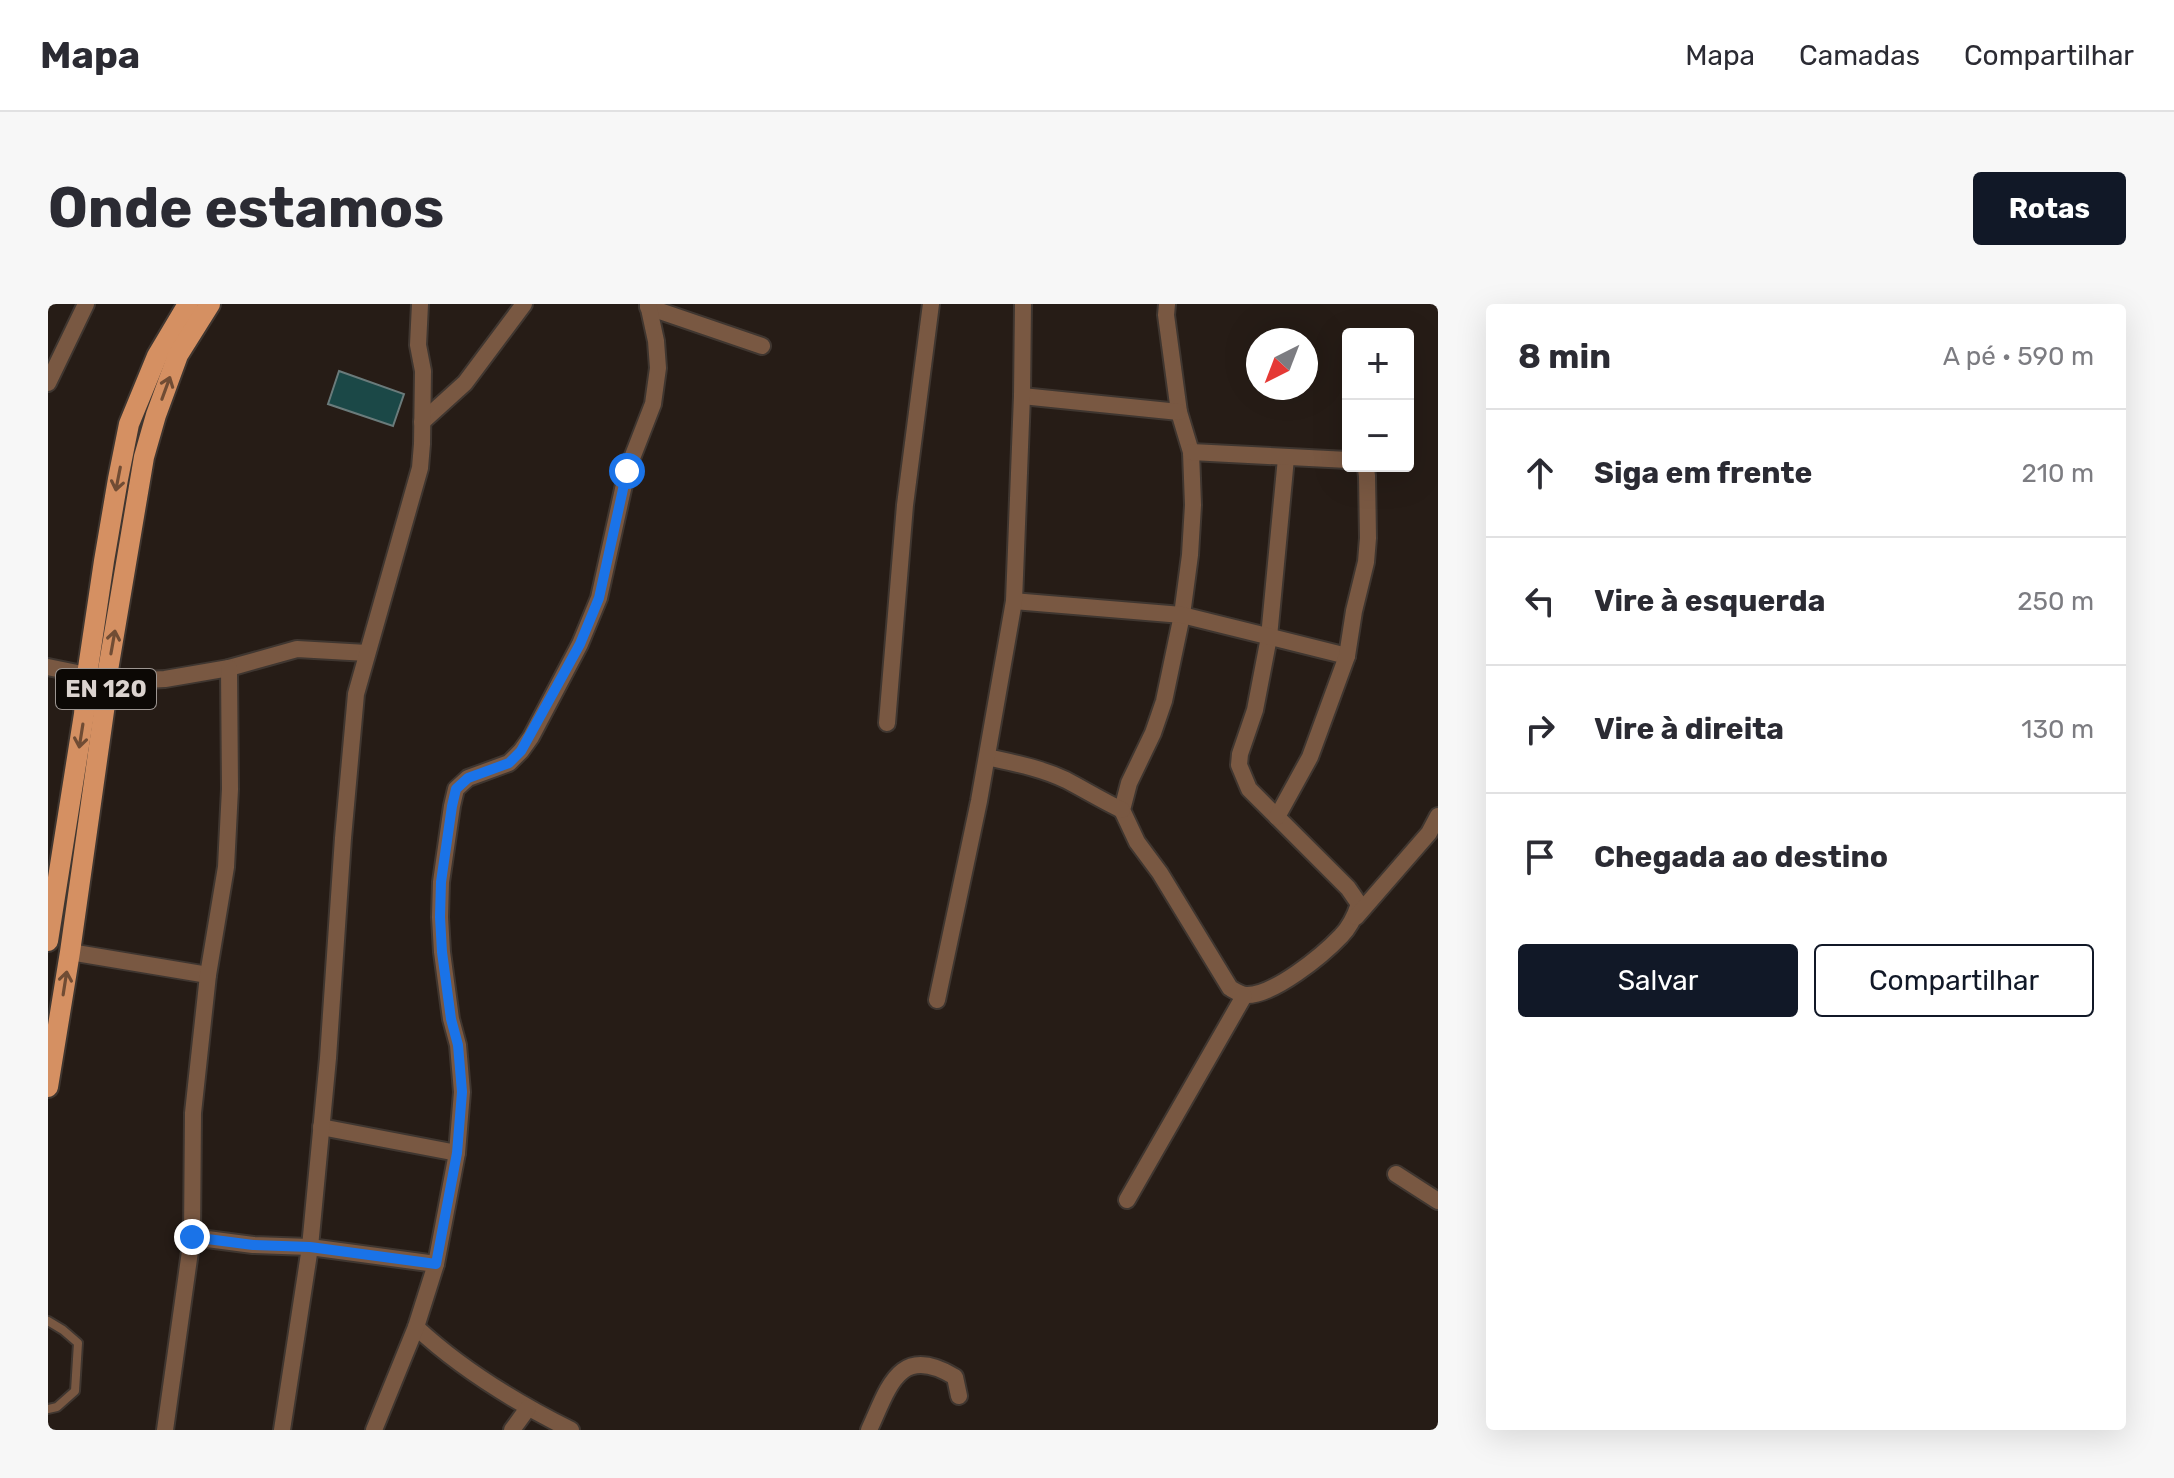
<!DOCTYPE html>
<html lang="pt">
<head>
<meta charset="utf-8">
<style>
	body { margin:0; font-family:Rubik,sans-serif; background:#f7f7f7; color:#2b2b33 }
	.controls { position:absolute; right:24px; top:24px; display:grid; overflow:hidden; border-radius:8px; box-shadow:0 8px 32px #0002 }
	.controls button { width:72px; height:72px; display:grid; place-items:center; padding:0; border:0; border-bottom:2px solid #e1e1e2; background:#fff; color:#2b2b33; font:40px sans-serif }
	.compass { position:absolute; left:1198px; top:24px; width:72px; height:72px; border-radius:50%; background:#fff; box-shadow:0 8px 32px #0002; rotate:222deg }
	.stop { position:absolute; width:24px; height:24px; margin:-18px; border:6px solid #1a73e8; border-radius:50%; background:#fff }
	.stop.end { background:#1a73e8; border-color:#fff; box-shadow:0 2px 8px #0008 }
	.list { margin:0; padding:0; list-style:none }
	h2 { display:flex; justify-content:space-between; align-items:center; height:104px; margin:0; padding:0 32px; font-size:34px }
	h2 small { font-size:26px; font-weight:400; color:#7c7c81 }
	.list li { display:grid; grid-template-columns:52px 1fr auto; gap:24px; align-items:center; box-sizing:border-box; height:128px; padding:0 32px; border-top:2px solid #e1e1e2 }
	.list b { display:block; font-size:30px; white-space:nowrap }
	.list em { font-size:26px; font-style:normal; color:#7c7c81 }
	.actions { display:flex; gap:16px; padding:24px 32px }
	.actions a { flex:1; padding:18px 0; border:2px solid #111827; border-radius:8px; text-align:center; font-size:28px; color:#111827 }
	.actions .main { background:#111827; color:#fff }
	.icon { flex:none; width:44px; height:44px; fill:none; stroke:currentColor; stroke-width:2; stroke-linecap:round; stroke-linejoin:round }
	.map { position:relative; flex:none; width:1390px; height:1126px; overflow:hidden; border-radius:8px }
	header { display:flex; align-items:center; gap:48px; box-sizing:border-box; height:112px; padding:0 40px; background:#fff; border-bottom:2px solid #e1e1e2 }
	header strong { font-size:38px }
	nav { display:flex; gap:44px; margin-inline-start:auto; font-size:28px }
	.intro { display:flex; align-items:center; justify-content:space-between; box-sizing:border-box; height:192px; padding:0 48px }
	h1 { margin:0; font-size:56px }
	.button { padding:20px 36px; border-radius:8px; background:#111827; color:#fff; font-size:28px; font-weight:700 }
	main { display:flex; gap:48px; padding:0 48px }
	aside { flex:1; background:#fff; border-radius:8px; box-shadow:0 8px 32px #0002 }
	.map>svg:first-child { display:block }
	.building { fill:#1b4847; stroke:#6a7b7b; stroke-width:2 }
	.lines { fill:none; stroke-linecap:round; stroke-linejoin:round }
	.service-casing { stroke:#3f3630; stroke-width:12 }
	.minor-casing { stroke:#3f3630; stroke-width:20 }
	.primary-casing { stroke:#3f3630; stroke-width:24 }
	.service { stroke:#795842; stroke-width:8 }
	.minor { stroke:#795842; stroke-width:16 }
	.primary { stroke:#d59062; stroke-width:20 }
	.oneway { stroke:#704c34 }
	.route { stroke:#1a73e8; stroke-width:10 }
	.labels { text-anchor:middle; stroke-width:8; stroke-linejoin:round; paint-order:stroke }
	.shield { fill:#0c0805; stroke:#9d9692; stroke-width:2 }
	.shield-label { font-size:24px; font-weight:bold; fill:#dbd3cf }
</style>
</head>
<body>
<header>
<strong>Mapa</strong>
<nav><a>Mapa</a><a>Camadas</a><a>Compartilhar</a></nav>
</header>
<div class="intro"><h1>Onde estamos</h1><a class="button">Rotas</a></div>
<main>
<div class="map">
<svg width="1390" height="1126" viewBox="0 0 1390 1126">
	<rect width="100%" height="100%" fill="#261c16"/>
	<path class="building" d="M291,67L356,90L345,122L280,100Z"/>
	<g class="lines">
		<g class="service-casing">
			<path id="service" d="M0,1017L15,1026L30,1039L27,1087L9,1103L0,1105"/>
		</g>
		<g class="minor-casing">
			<g id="minor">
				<path d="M1119,0L1118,11L1131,108L1143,148L1145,201L1142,251L1134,311L1116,397L1105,429L1081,479L1074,506L1089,538L1112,569L1182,684C1187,687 1193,691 1199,691C1226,691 1274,652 1293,632C1302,623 1307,612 1311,600L1300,584L1201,485L1191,461L1192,450L1207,406L1221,333L1238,154"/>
				<path d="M600,3L714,42"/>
				<path d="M0,79L38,0"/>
				<path d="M974,92L1131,108"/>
				<path d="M374,118L417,79L476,0"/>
				<path d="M1143,148L1300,156"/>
				<path d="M966,297L1134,311L1299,352"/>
				<path d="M0,363L39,371"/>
				<path d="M58,378L117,375L181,364L249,345L319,349"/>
				<path d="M839,419L857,201L883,0"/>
				<path d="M939,453C966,459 993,464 1018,476C1037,486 1055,497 1074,506"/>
				<path d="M1229,513L1262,453L1299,352L1306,307L1318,258L1320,234L1319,172L1318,165L1316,162"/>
				<path d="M1308,613L1381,529L1390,512"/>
				<path d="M22,648L160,671"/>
				<path d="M889,696L931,497L966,297L974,92L975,0"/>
				<path d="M273,823L409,849"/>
				<path d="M1348,870L1390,897"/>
				<path d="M1079,896L1196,692"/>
				<path d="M144,933L205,941L262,943L388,960"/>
				<path d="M368,1023C414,1066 467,1098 523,1126"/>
				<path d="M117,1126L144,933L145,809L160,671L178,563L182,485L181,364"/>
				<path d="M234,1126L262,943L280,754L295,534L308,390L372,164L374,140L375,67L370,41L372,0"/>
				<path d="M326,1126L368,1023L388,960L409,849L414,788L410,741L403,715L394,648L392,613L393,578L404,502L408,485L420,474L461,459L473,447L483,433L532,340L551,294L579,167L605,100L610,64L608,37L600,0"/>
				<path d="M464,1126L480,1104"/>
				<path d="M821,1126C841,1083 851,1039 907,1073L911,1092"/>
			</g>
		</g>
		<g class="primary-casing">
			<g id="primary">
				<path d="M0,637L36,410L39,371L56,257L70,175L81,120L109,52L140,0"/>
				<path d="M0,783L22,648L57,400L58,378L96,153L108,111L130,51L162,0"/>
			</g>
		</g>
		<use href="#service" class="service"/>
		<use href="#minor" class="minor"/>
		<use href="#primary" class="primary"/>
	</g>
	<defs><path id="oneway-shaft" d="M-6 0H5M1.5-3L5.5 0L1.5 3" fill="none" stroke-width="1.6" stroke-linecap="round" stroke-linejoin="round" transform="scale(2)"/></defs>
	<g class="oneway">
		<use href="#oneway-shaft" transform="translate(118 84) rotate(-70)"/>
		<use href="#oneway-shaft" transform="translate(70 175) rotate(101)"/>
		<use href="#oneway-shaft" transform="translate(65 338) rotate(-80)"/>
		<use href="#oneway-shaft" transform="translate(33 432) rotate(99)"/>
		<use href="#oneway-shaft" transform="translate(17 679) rotate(-81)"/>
	</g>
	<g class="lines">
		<path class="route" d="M144,933L205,941L262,943L388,960L409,849L414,788L410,741L403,715L394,648L392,613L393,578L404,502L408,485L420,474L461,459L473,447L532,340L551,294L579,167"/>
	</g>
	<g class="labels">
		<rect class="shield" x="8" y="365" width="100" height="40" rx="6"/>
		<g class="shield-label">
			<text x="58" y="393">EN 120</text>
		</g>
	</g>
</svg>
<div class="controls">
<button>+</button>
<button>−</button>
</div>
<svg class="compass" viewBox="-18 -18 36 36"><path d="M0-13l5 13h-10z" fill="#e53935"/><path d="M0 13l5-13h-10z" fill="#7c7c81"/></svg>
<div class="stop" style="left:579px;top:167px"></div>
<div class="stop end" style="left:144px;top:933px"></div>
</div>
<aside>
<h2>8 min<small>A pé · 590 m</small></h2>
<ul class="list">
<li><svg class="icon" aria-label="ahead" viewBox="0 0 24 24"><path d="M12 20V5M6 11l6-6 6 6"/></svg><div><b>Siga em frente</b></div><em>210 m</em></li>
<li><svg class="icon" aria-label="left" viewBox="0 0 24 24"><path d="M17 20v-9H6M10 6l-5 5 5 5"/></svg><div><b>Vire à esquerda</b></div><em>250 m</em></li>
<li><svg class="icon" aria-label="right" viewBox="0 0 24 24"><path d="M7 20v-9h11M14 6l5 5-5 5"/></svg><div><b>Vire à direita</b></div><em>130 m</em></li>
<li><svg class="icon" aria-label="arrive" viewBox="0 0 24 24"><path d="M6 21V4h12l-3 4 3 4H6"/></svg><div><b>Chegada ao destino</b></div></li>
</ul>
<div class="actions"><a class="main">Salvar</a><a>Compartilhar</a></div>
</aside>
</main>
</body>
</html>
